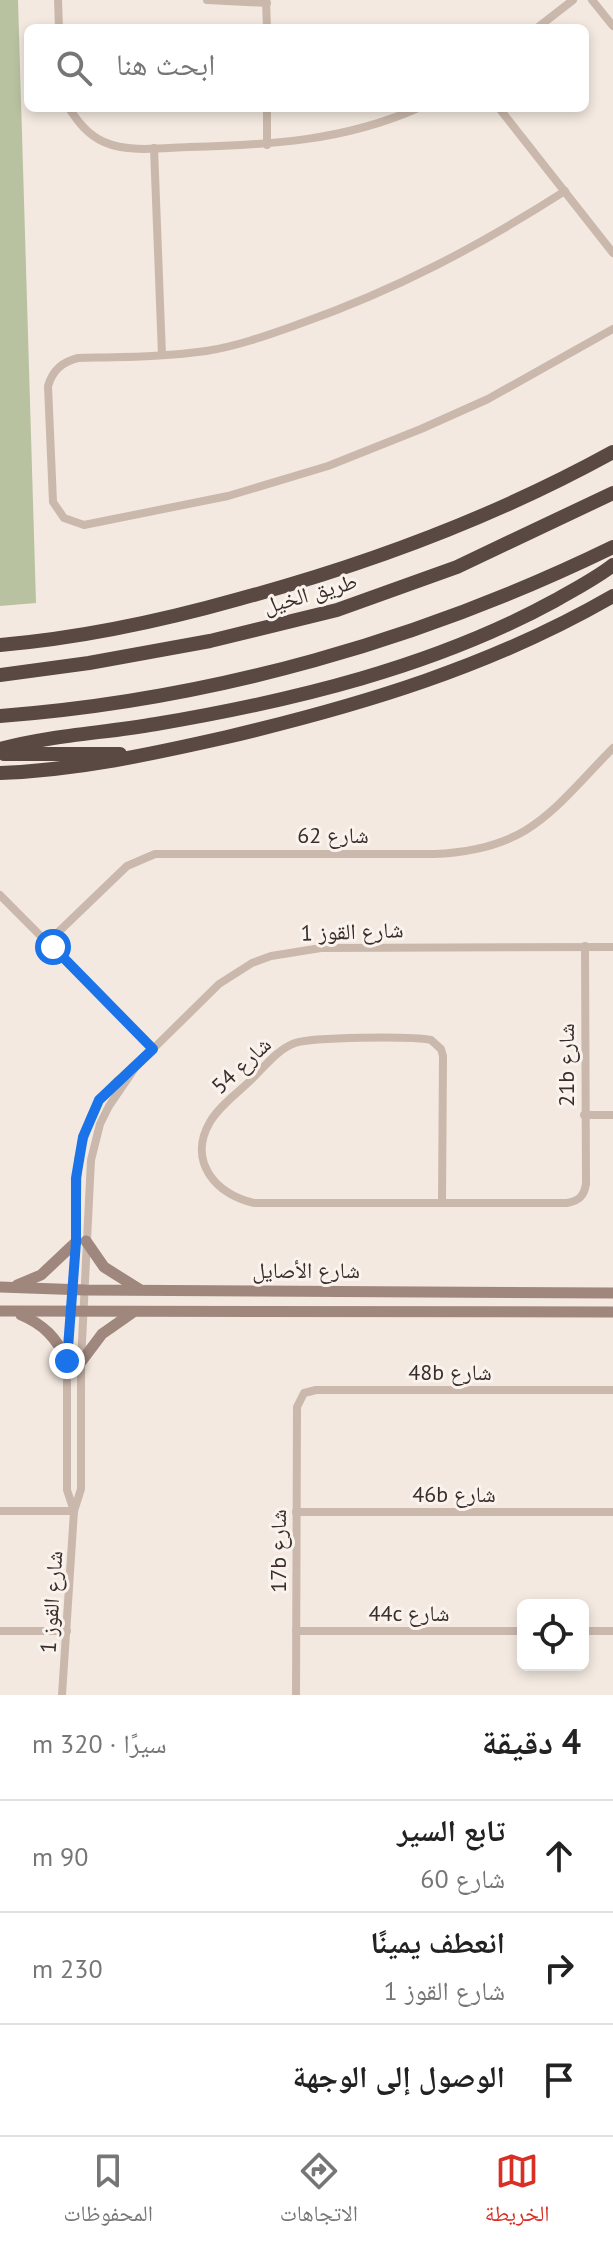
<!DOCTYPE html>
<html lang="ar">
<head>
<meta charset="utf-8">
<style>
	body { margin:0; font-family:"PT Sans","Noto Naskh Arabic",sans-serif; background:#f6f6f6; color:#222; direction:rtl }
	.controls { position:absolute; right:24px; bottom:24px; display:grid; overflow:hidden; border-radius:12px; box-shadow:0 4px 12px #0003 }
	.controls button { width:72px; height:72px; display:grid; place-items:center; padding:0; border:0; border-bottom:2px solid #e0e0e0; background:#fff; color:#222; font:40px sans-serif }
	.stop { position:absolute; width:24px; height:24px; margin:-18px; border:6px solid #1a73e8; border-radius:50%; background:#fff }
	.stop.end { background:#1a73e8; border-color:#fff; box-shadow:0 2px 8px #0008 }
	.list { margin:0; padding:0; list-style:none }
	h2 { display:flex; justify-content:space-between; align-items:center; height:104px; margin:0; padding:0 32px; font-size:34px }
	h2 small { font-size:26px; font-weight:400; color:#767676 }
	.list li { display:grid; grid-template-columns:52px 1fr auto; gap:24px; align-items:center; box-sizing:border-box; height:112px; padding:0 32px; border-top:2px solid #e0e0e0 }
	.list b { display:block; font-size:30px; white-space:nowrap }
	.list p { margin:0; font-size:26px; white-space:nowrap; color:#767676 }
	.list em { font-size:26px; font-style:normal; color:#767676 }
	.icon { flex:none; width:44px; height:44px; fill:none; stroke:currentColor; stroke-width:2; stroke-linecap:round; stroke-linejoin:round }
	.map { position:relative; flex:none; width:613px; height:1695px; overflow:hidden; direction:ltr }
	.search { position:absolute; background:#fff; box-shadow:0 4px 12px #0003; left:24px; right:24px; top:24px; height:88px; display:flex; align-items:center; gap:20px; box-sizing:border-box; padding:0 28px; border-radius:12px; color:#767676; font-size:30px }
	.sheet { height:440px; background:#fff }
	nav { display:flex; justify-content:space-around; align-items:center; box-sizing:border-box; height:112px; border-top:2px solid #e0e0e0; background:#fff; font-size:22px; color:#767676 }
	nav a { display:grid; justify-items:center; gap:4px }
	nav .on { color:#d93025 }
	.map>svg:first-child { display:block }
	.green { fill:#b8c2a0 }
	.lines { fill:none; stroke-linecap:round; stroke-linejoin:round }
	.street { stroke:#cbb8ac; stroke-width:8 }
	.secondary { stroke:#9f877d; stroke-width:11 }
	.highway { stroke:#5a4842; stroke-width:14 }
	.route { stroke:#1a73e8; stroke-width:10 }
	.labels { text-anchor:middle; stroke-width:6; stroke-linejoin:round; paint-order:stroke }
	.street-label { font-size:22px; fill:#392e2b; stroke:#faf3ed }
</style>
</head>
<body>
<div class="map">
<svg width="613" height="1695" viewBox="0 0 613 1695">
	<rect width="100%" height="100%" fill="#f3e9e0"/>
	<path class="green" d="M0,0H18L36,603L0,606Z"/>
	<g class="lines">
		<g class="street">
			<path d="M58,0L59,28"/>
			<path d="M207,0L267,3"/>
			<path d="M592,0L613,26"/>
			<path d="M266,1L267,28"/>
			<path d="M537,28L573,0"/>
			<path d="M69,108C78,122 88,135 104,142C129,153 162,148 189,147C269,145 344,141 418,108"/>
			<path d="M267,108V145"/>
			<path d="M499,108L613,253"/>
			<path d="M154,148L162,355"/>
			<path d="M565,191C479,246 396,290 299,324C268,335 238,346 206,351C164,357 120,357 78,358C62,362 53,370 48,386L53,502L64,518L84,525L228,496L328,466L421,429L488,399L613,329"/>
			<path d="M0,895L153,1049"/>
			<path d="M48,942L127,866L155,854H434C530,850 551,811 613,748"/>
			<path d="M584,1115H613"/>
			<path d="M442,1203L443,1056L441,1049L431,1040C412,1036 312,1037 295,1043C278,1049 265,1066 253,1078C239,1092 220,1105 210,1122C187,1161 216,1195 254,1203H567C579,1201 584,1196 586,1184L585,946"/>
			<path d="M0,1511H74"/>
			<path d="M74,1511L67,1490V1361L76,1242L78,1159L90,1118L99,1100L117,1081L133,1069"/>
			<path d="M296,1512H613"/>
			<path d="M0,1631H67"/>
			<path d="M296,1631H523"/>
			<path d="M583,1631H613"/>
			<path d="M62,1695L74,1511L81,1489V1362L91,1160L100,1124L109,1106L135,1068L153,1049L219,984L252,963L271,956L321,948L613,947"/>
			<path d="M296,1695L297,1407L304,1393L316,1390H613"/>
		</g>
		<g class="secondary">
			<path d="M86,1241L104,1267L139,1289"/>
			<path d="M17,1285L41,1275L76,1242"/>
			<path d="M0,1287L85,1290L613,1293"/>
			<path d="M0,1311L613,1312"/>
			<path d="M21,1315C43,1324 57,1338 67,1361"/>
			<path d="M81,1362L102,1334L132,1313"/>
		</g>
		<g class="highway">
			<path d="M0,645C81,638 161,621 239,599C369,564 495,517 613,452"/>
			<path d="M0,675L89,663L210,641L337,610L457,567L613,493"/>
			<path d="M0,716C212,700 422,640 613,547"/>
			<path d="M0,749C51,735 105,733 156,724C292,701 434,667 556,600C575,589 595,579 613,565"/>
			<path d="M4,754H120"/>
			<path d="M0,773C78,770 152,754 227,737C362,705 492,666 613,596"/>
		</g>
	</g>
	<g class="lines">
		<path class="route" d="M53,947L153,1049L99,1100L83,1137L76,1178V1242L67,1361"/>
	</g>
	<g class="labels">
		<g class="street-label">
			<text transform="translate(310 593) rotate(-16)" y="8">طريق الخيل</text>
			<text x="333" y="843">شارع 62</text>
			<text transform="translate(352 931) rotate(-2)" y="8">شارع القوز 1</text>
			<text transform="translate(241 1065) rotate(-43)" y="8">شارع 54</text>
			<text transform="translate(566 1065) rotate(-90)" y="8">21b شارع</text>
			<text x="306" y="1278">شارع الأصايل</text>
			<text x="450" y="1380">48b شارع</text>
			<text x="454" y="1502">46b شارع</text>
			<text transform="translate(278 1551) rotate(-90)" y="8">17b شارع</text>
			<text transform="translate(51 1602) rotate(-86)" y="8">شارع القوز 1</text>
			<text x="409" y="1621">44c شارع</text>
		</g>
	</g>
</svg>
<div class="controls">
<button><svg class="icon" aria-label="locate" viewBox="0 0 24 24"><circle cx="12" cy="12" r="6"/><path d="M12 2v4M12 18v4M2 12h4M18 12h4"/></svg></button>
</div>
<div class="stop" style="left:53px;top:947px"></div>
<div class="stop end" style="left:67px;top:1361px"></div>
<div class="search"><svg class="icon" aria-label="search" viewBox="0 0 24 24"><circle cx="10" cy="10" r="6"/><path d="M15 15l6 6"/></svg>ابحث هنا</div>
</div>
<section class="sheet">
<h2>4 دقيقة<small>سيرًا · 320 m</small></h2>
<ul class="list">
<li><svg class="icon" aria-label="ahead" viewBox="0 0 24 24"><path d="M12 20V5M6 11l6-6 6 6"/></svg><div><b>تابع السير</b><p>شارع 60</p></div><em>90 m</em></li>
<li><svg class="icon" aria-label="right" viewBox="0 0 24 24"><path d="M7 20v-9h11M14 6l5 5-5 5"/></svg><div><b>انعطف يمينًا</b><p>شارع القوز 1</p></div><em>230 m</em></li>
<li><svg class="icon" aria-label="arrive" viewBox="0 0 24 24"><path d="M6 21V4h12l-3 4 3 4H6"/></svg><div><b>الوصول إلى الوجهة</b></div></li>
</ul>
</section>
<nav>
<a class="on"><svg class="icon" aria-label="map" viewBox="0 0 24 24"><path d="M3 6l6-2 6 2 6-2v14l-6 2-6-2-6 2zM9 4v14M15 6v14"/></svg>الخريطة</a>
<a><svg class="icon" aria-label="directions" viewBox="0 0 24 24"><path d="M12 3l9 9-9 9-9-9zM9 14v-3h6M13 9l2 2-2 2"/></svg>الاتجاهات</a>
<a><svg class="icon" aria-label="saved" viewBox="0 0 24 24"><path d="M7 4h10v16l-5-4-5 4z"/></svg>المحفوظات</a>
</nav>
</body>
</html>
